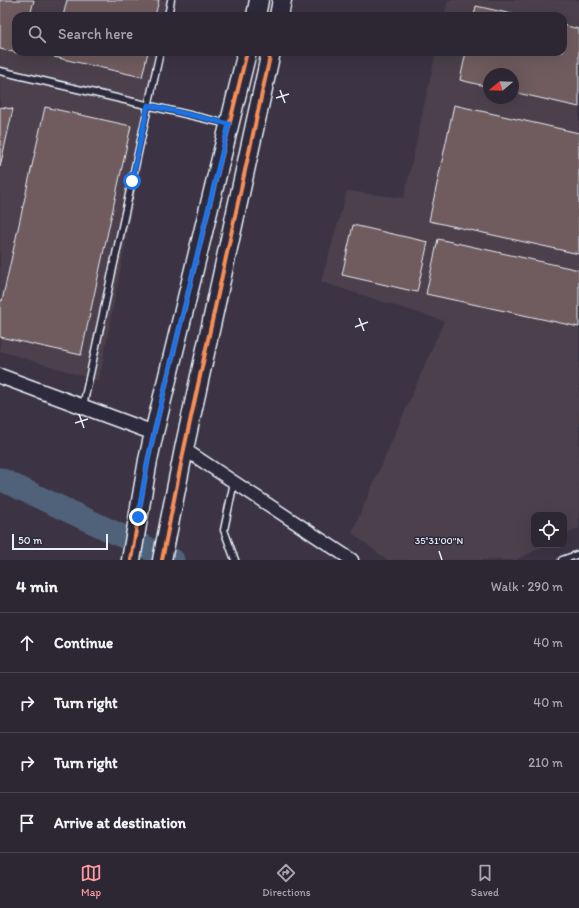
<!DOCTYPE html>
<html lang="en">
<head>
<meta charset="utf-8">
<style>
	body { margin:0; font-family:Itim,sans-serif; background:#352f3b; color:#f1f3f6 }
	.controls { position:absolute; right:12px; bottom:12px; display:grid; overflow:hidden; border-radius:8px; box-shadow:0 4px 16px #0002 }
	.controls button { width:36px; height:36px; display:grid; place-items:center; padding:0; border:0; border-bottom:1px solid #48444e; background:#2d2733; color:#f1f3f6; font:20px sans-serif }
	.compass { position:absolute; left:483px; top:68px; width:36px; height:36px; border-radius:50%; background:#2d2733; box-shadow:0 4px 16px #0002; rotate:251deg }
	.scale { position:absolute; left:12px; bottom:10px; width:96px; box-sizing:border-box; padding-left:4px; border:2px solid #e8f1f8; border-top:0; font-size:11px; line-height:14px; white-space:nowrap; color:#e8f1f8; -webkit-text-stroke:3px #2f2a3d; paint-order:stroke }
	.stop { position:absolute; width:12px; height:12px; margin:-9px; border:3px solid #1a73e8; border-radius:50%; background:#fff }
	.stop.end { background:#1a73e8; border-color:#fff; box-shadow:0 1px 4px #0008 }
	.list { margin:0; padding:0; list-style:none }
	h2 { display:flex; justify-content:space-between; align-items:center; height:52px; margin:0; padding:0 16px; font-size:17px }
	h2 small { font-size:13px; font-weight:400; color:#a7a5ac }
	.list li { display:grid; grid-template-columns:26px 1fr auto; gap:12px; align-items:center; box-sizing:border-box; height:60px; padding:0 16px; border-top:1px solid #48444e }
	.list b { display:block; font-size:15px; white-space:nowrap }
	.list em { font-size:13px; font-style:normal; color:#a7a5ac }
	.icon { flex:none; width:22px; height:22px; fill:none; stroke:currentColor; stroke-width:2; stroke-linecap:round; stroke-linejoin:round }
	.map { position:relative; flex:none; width:579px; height:560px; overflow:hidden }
	.search { position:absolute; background:#2d2733; box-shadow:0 4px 16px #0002; left:12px; right:12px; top:12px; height:44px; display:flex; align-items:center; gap:10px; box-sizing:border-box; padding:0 14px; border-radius:12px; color:#a7a5ac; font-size:15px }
	.sheet { height:292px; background:#2d2733 }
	nav { display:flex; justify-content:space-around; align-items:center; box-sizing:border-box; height:56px; border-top:1px solid #48444e; background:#2d2733; font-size:11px; color:#a7a5ac }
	nav a { display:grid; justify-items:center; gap:2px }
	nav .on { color:#ff9aa2 }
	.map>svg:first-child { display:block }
	.built { fill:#4c404c; fill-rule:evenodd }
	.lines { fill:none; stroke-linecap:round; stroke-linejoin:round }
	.river { stroke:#4f627a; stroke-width:23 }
	.building { fill:#705b5e; stroke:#e8f1f8 }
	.service-casing { stroke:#e8f1f8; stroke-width:9 }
	.minor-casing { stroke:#e8f1f8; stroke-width:15 }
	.tertiary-casing { stroke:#e8f1f8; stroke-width:17 }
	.primary-casing { stroke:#e8f1f8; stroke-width:21 }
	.service { stroke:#2f2a3d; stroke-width:6 }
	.minor { stroke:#2f2a3d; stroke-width:12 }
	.tertiary { stroke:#2f2a3d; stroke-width:14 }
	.primary { stroke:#2f2a3d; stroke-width:18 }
	.cycleway-casing { stroke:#2f2a3d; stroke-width:6 }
	.cycleway { stroke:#f78f57; stroke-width:4 }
	.route { stroke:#1a73e8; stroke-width:5 }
	.ticks { fill:none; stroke:#e8f1f8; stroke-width:1.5 }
	.ticks-label { font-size:10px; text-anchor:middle; fill:#e8f1f8; stroke:#2f2a3d; stroke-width:3; stroke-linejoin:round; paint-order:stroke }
</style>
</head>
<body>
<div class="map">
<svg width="579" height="560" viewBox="0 0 579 560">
	<rect width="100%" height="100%" fill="#3c3444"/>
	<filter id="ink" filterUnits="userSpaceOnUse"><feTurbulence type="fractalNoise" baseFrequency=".025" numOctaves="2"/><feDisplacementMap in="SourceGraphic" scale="8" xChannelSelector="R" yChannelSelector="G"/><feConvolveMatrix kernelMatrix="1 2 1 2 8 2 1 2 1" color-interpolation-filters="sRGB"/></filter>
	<g filter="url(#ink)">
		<g class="built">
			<path d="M0,0H171L168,16H16V52H162L99,381L0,351Z"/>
			<path d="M448,0H579V528L564,536V515H534V545H546L516,560H387L352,533L444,321L321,282L347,191L404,198L436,52H563V16H444ZM489,74H513V98H489Z"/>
		</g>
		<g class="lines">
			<path class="river" d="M0,479L173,560"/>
		</g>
		<g class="building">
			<path d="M0,0H34L30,16H16V52H22V54L0,49Z"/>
			<path d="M67,0H159L155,16H63Z"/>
			<path d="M476,6L521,16H474Z"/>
			<path d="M563,25L579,29V107L513,92V74H489V87L460,80L466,52H563Z"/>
			<path d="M55,52H148L142,77L54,57Z"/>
			<path d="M454,105L579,133V254L429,221Z"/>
			<path d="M0,107L13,109L0,167Z"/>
			<path d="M45,107L131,126L81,355L0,337V300L2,301Z"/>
			<path d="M353,225L428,242L417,292L342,275Z"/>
			<path d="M438,239L579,270V327L426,294Z"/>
		</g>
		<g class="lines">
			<g class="service-casing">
				<g id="service">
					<path d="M168,16L171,0"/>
					<path d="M0,71L228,124"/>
					<path d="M83,406L160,52"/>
					<path d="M234,482L224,530L235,560"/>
					<path d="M562,560L579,554"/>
				</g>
			</g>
			<g class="minor-casing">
				<path id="minor" d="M184,449L352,560"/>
			</g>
			<g class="tertiary-casing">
				<path id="tertiary" d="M0,376L154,433"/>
			</g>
			<g class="primary-casing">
				<g id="primary">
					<path d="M256,16L259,0"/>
					<path d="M279,16L282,0"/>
					<path d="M131,560L148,460L154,433L247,52"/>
					<path d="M162,560L184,449L271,52"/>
				</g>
			</g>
			<use href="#service" class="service"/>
			<use href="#minor" class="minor"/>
			<use href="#tertiary" class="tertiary"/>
			<use href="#primary" class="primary"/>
			<g class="cycleway-casing">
				<g id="cycleway">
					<path d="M131,560L148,460L154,433L247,52"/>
					<path d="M162,560L184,449L271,52"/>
				</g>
			</g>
			<use href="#cycleway" class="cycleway"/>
		</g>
	</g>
	<g class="lines" filter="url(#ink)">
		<path class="route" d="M132,181L148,105L229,124L154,433L148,460L138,517"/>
	</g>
	<path class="ticks" d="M280,90L285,103M276,98L289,94M359,318L364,331M355,327L368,322M79,414L84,428M75,423L88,419M439,551L442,560"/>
	<g class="ticks-label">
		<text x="439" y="544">35°31'00"N</text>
	</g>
</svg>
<div class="controls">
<button><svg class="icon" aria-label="locate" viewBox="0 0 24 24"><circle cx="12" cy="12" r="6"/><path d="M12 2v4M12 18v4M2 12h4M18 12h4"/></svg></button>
</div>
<svg class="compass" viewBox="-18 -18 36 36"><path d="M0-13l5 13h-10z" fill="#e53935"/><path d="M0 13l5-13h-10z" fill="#a7a5ac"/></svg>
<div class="scale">50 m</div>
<div class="stop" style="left:132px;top:181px"></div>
<div class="stop end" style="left:138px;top:517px"></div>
<div class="search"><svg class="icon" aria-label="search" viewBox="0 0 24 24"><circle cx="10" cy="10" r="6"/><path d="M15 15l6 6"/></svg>Search here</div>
</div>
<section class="sheet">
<h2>4 min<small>Walk · 290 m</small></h2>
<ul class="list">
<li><svg class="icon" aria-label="ahead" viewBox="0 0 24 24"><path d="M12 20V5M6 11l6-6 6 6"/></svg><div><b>Continue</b></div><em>40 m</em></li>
<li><svg class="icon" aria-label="right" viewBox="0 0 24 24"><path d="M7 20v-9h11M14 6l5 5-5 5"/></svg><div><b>Turn right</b></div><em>40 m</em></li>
<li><svg class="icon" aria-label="right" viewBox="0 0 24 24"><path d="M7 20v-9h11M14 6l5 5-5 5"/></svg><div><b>Turn right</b></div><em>210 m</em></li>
<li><svg class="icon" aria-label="arrive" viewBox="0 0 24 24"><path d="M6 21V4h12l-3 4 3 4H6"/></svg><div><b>Arrive at destination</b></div></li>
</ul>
</section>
<nav>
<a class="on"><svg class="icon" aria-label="map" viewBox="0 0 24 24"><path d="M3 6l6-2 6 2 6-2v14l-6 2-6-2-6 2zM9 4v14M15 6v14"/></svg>Map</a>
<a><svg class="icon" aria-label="directions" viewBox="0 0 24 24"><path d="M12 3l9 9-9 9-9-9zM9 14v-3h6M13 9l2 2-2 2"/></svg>Directions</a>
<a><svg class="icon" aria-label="saved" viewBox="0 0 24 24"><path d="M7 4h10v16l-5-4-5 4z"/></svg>Saved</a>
</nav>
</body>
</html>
